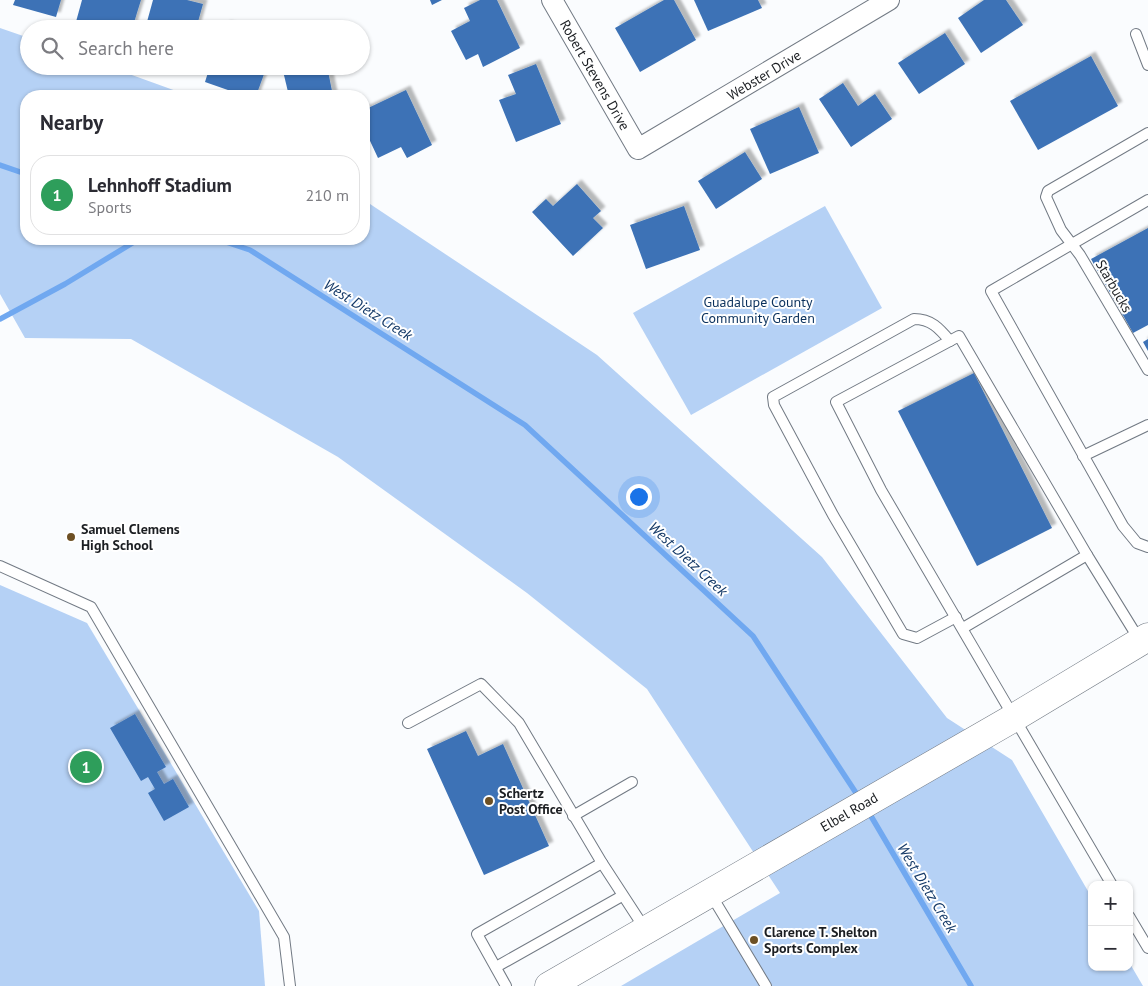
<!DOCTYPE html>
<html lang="en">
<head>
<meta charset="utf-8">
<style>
	:root { --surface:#fff; --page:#f2f2f3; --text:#2b2b33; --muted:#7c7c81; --line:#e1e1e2; --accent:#0b8043 }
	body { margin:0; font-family:"PT Sans",sans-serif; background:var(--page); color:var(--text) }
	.controls { position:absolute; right:15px; bottom:15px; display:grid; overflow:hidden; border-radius:10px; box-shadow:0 1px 4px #0004 }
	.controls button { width:45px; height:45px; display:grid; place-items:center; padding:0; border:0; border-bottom:1px solid var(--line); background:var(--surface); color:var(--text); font:25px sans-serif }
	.you { position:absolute; left:638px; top:496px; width:18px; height:18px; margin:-12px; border:4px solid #fff; border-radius:50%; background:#1a73e8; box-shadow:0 0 0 8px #1a73e833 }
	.badge { display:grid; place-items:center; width:32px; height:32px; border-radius:50%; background:var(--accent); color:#fff; font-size:16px; font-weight:700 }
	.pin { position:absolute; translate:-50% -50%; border:2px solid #fff; box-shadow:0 1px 5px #0006 }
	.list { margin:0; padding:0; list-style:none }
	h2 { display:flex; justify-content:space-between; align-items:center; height:65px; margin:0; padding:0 20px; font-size:21px }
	h2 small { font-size:16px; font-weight:400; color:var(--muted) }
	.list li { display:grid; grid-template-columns:32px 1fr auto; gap:15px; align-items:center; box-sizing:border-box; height:80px; margin:0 10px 10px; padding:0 10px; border:1px solid var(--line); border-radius:20px }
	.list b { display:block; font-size:19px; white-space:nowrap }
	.list p { margin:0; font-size:16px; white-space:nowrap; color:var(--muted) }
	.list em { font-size:16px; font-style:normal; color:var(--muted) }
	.icon { flex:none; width:28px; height:28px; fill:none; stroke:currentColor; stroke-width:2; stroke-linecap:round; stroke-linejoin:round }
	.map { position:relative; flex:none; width:1148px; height:986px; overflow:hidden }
	.search { position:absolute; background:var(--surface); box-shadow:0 1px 4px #0004; left:20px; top:20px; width:350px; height:55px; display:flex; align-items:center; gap:12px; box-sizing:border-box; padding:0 18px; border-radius:28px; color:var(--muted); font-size:19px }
	.panel { position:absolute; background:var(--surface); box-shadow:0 1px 4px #0004; left:20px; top:90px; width:350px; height:155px; border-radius:20px }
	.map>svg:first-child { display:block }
</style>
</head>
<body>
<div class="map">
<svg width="1148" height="986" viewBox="0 0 1148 986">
	<defs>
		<filter id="shadow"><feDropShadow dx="4.5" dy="-4.5" stdDeviation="1" flood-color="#0004"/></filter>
	</defs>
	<rect width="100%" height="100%" fill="#fafcfe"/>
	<g fill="#b5d1f5">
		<path d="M0,28L29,38V66H107L190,96H26V239H364V200L597,355L822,557L947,718L1012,760L1092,898V967H1129V962L1143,986H621L780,893L647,689L527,593L338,457L131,339L25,338L0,294Z"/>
		<path d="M825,206L882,308L691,415L633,313Z"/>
		<path d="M0,585L87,623L259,911L265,986H0Z"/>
	</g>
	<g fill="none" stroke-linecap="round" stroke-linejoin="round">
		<g stroke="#70a8f0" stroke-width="5.5">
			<path d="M0,165L26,174"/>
			<path d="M217,239L250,250L525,425L753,636L860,799"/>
			<path d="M0,319L65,284L139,239"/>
			<path d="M868,811L971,986"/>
		</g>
	</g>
	<g fill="#3c72b6" filter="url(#shadow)">
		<path d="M15,0H61L56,17L13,5Z"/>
		<path d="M82,0H141L132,29H74Z"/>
		<path d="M153,0H187L203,4L196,29H145Z"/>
		<path d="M430,0H442L432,5Z"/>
		<path d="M480,0H497L520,48L483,67L478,54L466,60L451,31L470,21L464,8Z"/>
		<path d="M664,0H674L696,40L640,72L615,28Z"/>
		<path d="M694,0H758L762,8L708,31Z"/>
		<path d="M984,0H1006L1023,25L981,53L958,18Z"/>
		<path d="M226,25L236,28V29H224Z"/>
		<path d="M945,33L965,64L919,94L898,63Z"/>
		<path d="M1091,56L1118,106L1038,150L1010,101Z"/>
		<path d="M536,64L561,124L516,142L499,100L516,94L508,75Z"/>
		<path d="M210,66H267L256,96H245L205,82Z"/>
		<path d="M305,66H327L333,96H289L283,71Z"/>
		<path d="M843,83L858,106L875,94L892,119L851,147L819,99Z"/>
		<path d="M406,90L432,145L407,158L401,147L378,158L364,128V110Z"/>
		<path d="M799,107L819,153L770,174L750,129Z"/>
		<path d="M745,152L762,179L716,209L698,181Z"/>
		<path d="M577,184L601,211L593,218L603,228L573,256L532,212L546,199L553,206Z"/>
		<path d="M684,206L700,250L646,269L630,225Z"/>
		<path d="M1148,228V325L1133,333L1091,259Z"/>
		<path d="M1148,339V351L1143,342Z"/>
		<path d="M974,373L1052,528L977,566L898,411Z"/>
		<path d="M135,714L166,767L157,772L164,784L173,779L189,807L164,821L148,793L155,789L148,777L141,781L110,728Z"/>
		<path d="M466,731L478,756L503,744L549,846L484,875L427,749Z"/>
	</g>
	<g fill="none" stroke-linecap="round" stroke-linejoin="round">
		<defs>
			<g id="lane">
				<path d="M1136,34L1148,65"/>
				<path d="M1148,133L1048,191L1046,197L1061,230L1080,255L1148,370"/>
				<path d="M1148,200L991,291L1123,526L1137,543L1148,547"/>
				<path d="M950,341C939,328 931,319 914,319L773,397L774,405L833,515L903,634L917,638L956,617"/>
				<path d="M1083,456L1148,425"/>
				<path d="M0,566L91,607L284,937L290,986"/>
				<path d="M963,628L1087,555"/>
				<path d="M408,723L481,684L519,723L602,863L477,934L506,986"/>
				<path d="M573,816L632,782"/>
				<path d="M602,863L645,929"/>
				<path d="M1112,885L881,490L836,402L959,336L1087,555L1140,641"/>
				<path d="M710,893L766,986"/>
				<path d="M1129,916L1148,948"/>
				<path d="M496,967L622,896"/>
			</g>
			<path id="street" d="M552,0L638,149L889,0"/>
			<path id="secondary" d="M549,986L1015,717L1148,637"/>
		</defs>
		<use href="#lane" stroke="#727a84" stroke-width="12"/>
		<use href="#street" stroke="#727a84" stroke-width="22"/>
		<use href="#secondary" stroke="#727a84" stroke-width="29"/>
		<use href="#lane" stroke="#fff" stroke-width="10"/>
		<use href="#street" stroke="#fff" stroke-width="20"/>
		<use href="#secondary" stroke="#fff" stroke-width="28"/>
	</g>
	<g fill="#6d5024" stroke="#fff" stroke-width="2">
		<circle cx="71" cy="537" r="5"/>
		<circle cx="489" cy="801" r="5"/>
		<circle cx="754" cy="940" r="5"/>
	</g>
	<g text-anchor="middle" stroke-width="4" stroke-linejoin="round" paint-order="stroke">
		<g font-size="14" fill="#1b1e22" stroke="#fff">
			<text transform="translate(595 75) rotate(60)" y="5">Robert Stevens Drive</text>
			<text transform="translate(764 75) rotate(-31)" y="5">Webster Drive</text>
			<text transform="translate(1114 286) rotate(60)" y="5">Starbucks</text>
			<text transform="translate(849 812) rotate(-30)" y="5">Elbel Road</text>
		</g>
		<g font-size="14" fill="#0a315d" stroke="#fff">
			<text x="758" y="307">Guadalupe County<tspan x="758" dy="16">Community Garden</tspan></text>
		</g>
		<g font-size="14" font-weight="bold" fill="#1b1e22" stroke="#fff" text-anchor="start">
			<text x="81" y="534">Samuel Clemens<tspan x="81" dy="16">High School</tspan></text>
			<text x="499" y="798">Schertz<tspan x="499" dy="16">Post Office</tspan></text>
			<text x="764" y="937">Clarence T. Shelton<tspan x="764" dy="16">Sports Complex</tspan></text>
		</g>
		<g font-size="15" font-style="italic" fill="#153a68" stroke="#fff">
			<text transform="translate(368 310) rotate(32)" y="5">West Dietz Creek</text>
			<text transform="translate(688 559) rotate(43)" y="5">West Dietz Creek</text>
			<text transform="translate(927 888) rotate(59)" y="5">West Dietz Creek</text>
		</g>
	</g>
</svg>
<div class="controls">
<button>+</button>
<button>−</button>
</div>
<div class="you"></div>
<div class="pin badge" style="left:86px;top:767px;background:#2e9e5b">1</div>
<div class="search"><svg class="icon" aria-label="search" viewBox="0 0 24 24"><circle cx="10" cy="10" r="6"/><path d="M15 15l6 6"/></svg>Search here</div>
<section class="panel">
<h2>Nearby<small></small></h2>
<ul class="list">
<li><span class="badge" style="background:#2e9e5b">1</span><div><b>Lehnhoff Stadium</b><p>Sports</p></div><em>210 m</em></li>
</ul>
</section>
</div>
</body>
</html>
